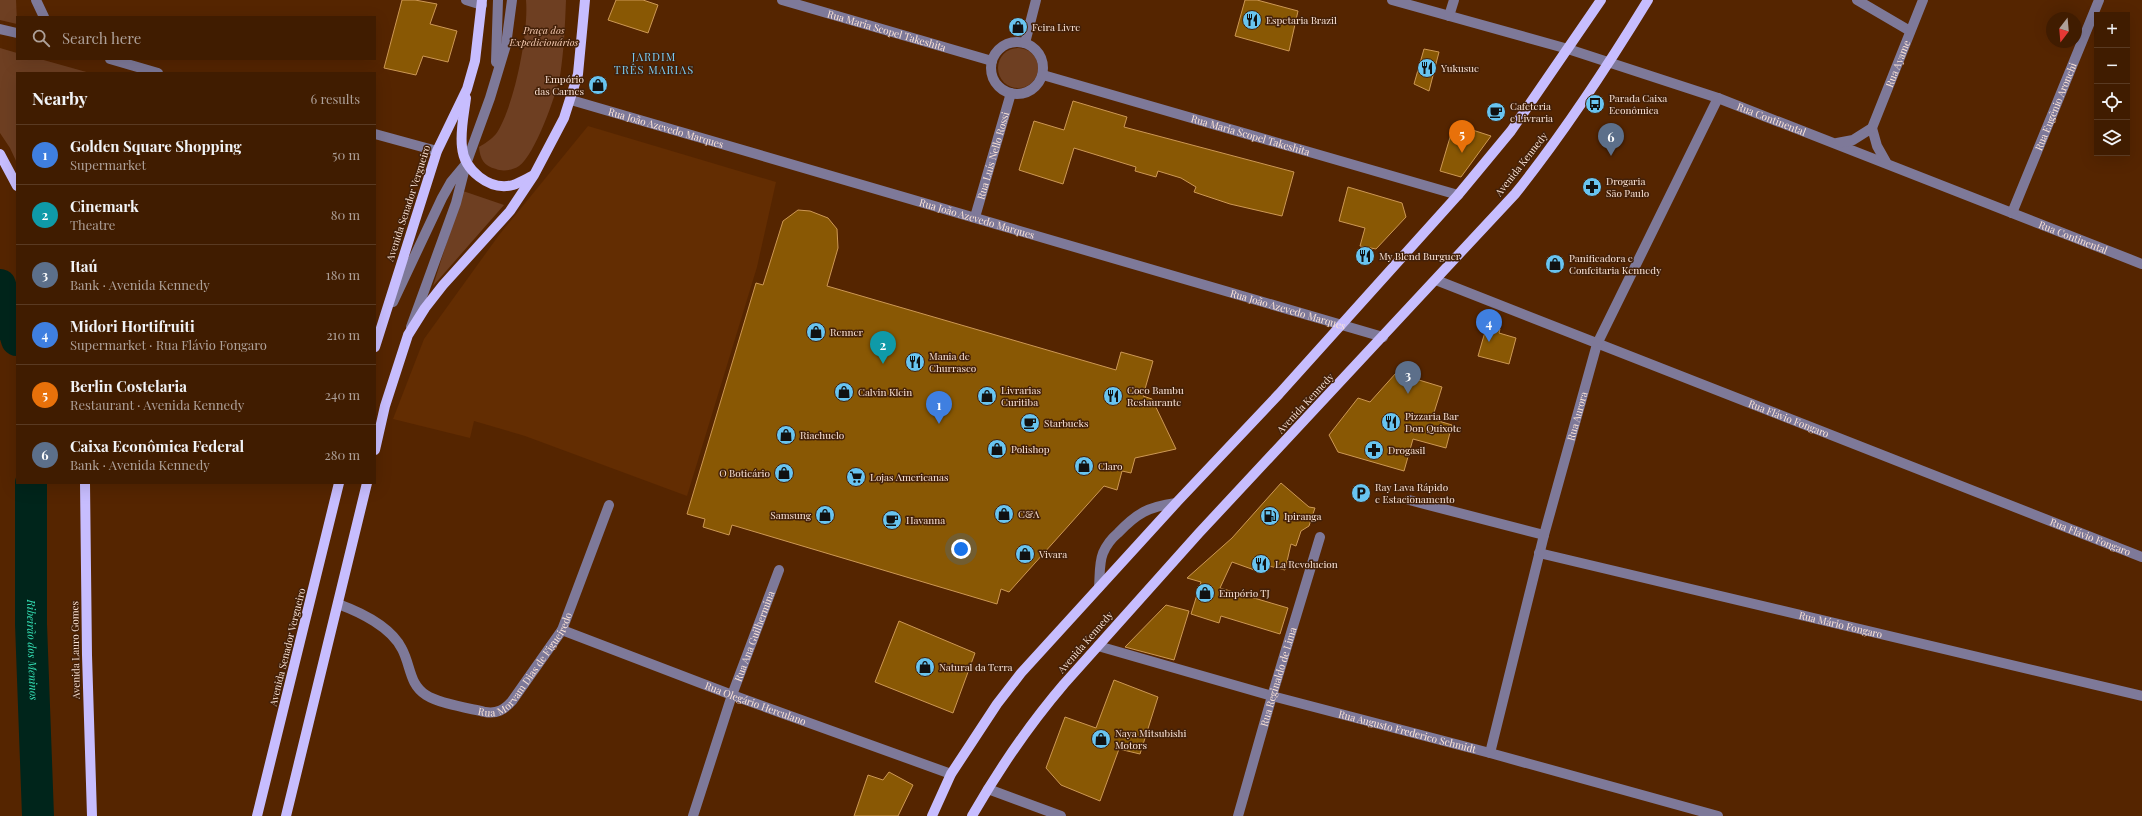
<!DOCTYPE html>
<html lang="en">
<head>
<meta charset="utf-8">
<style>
	:root { --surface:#401c00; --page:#4b290f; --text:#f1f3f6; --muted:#aea199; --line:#593a22; --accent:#68c4f0 }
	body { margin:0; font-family:"Playfair Display",serif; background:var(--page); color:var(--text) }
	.controls { position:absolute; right:12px; top:12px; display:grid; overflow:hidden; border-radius:0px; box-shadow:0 4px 16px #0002 }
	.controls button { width:36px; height:36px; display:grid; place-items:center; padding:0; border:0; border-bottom:1px solid var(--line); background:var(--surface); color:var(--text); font:20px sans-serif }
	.compass { position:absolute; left:2046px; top:12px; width:36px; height:36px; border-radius:50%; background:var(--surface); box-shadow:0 4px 16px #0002; rotate:196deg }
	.you { position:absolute; left:961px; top:549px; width:14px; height:14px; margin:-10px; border:3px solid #fff; border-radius:50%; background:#1a73e8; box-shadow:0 0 0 6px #1a73e833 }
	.badge { display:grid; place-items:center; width:26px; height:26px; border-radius:50%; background:var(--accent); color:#fff; font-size:13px; font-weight:700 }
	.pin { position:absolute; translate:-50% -33px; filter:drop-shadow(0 1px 2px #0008) }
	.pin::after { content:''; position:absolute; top:21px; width:14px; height:12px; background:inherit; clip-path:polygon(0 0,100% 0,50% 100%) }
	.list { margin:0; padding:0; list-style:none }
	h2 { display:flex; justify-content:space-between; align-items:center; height:52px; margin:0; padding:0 16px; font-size:17px }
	h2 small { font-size:13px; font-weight:400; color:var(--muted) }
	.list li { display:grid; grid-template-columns:26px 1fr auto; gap:12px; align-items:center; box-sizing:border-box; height:60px; padding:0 16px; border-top:1px solid var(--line) }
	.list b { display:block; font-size:15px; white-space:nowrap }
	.list p { margin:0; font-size:13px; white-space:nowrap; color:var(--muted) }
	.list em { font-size:13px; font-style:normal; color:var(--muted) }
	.icon { flex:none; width:22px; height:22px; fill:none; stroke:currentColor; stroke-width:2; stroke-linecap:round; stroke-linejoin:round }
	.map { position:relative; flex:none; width:2142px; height:816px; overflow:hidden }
	.search { position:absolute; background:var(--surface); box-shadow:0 4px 16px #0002; left:16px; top:16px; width:360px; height:44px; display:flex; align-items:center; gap:10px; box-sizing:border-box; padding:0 14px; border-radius:0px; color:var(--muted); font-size:15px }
	.panel { position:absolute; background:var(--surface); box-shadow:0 4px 16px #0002; left:16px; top:72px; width:360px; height:412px; border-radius:0px }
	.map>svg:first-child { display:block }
</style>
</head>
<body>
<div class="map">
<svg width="2142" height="816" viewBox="0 0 2142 816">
	<rect width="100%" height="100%" fill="#552500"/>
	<path fill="#632d02" d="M588,126L776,182L757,267L687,496L525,436L474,421L470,438L393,419L424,339L499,235Z"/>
	<g fill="#6e3f22">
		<path d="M0,0H16L17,24L0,20Z"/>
		<path d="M526,0H566C565,25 564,51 560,76C556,95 535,155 519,166C513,170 503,172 496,169C484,166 480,159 479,147C484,144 492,139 496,134C514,108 529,32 526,0Z"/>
		<path d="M0,48L17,53V59H40L90,73H17V163L10,148L0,133Z"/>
		<circle cx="1018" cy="68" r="20"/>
		<path d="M463,191L504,205L433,286Z"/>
	</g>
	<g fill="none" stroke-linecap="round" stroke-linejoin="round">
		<g stroke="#00251b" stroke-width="32">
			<path d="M0,285L17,340"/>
			<path id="s1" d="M31,483V624L38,816"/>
		</g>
	</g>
	<g fill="#895804" stroke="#cd9854">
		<path d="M402,0H415L437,4L430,24L457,31L448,62L423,56L416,75L384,68Z"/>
		<path d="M616,0H643L658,5L648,33L608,20Z"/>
		<path d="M1245,0H1257L1298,11L1289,51L1235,36Z"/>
		<path d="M1424,49L1439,52L1429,91L1414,84Z"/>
		<path d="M1073,101L1127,117L1124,127L1294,172L1282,216L1230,204L1194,192L1196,187L1181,178L1158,171L1156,177L1135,171L1136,167L1074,148L1063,184L1019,170L1034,121L1064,130Z"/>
		<path d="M1454,124L1491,136L1461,177L1440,171Z"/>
		<path d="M1348,187L1402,203L1406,217L1376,249L1360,246L1365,228L1339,221Z"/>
		<path d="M798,210L810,211L828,218L837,229L838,248L827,286L1116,370L1121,352L1153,361L1143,396L1152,399L1176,449L1135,458L1131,473L1122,471L1117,490L1104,486L1009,592L1001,589L997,604L732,525L729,535L703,527L705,519L687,514L756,283L763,285L783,221Z"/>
		<path d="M1487,325L1500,329L1499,333L1516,338L1509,364L1478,356Z"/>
		<path d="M1396,373L1442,387L1432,419L1452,425L1446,448L1413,439L1404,471L1338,452L1329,435L1358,398L1370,402Z"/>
		<path d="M1281,483L1309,507L1315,508L1309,526L1301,531L1296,546L1291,544L1285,570L1265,565L1260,572L1232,562L1220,588L1288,608L1280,634L1221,616L1219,623L1191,614L1201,582L1187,578L1232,538Z"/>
		<path d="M1166,605L1189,611L1174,660L1125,647Z"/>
		<path d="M899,621L975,653L953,713L875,682Z"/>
		<path d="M1114,680L1158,697L1140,754L1119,749L1100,801L1061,785L1046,768L1065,717L1096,728Z"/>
		<path d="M889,772L913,785L898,816H854L868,775L883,780Z"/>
	</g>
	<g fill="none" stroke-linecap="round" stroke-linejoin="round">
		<g stroke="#7e7999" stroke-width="10">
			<path d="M36,0L44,17"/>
			<path d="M466,0L482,5"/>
			<path id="s2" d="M782,0L992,61"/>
			<path id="s3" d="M1392,0L1568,49L1718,98L2142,264"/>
			<path d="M1857,0L1910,31"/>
			<path d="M1449,16L1454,0"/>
			<path d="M0,29L17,33"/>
			<circle cx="1017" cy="68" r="26"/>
			<path d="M1025,43L1036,0"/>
			<path d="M110,59L158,73"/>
			<path d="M496,62L498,0"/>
			<path id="s4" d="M1043,75L1458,195"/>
			<path id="s5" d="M571,100L1383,337"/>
			<path d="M1872,128L1877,146L1886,162"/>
			<path d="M375,134L437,151"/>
			<path id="s6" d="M1837,143L1853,140L1872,128L1923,0"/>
			<path id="s7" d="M2012,213L2099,0"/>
			<path id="s8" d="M975,217L1011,93"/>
			<path id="s9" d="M1436,280L2142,557"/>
			<path d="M393,302L442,198L451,182L466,164"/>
			<path d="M411,327L456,203L466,164L490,98L506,45L512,0"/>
			<path d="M1409,500L1544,535"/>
			<path id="s10" d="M1539,553L2142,696"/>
			<path d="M1099,587C1100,575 1099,563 1103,553C1106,546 1112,538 1118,533C1137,513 1148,507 1176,503"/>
			<path id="s11" d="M338,604C360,612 391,627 402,649C411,666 409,684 426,695C440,704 468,708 485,712C497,714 504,710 512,701L562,630L609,505"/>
			<path id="s12" d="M562,630L732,695L951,774"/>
			<path id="s13" d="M1098,646L1272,696L1490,753L1718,816"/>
			<path id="s14" d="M1490,753L1544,535L1597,344L1718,98"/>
			<path d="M988,789L1061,816"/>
			<path id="s15" d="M693,816L732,695L779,570"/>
			<path id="s16" d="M1238,816L1272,696L1320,537"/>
		</g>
		<g stroke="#c7bdfe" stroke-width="10">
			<path d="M466,98C464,114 460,131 462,147C464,170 489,191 513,185C519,183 526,179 532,176"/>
			<path d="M0,154L17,186"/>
			<path d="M375,347L437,151L467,89L475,61L482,0"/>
			<path d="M375,450L385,406L408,335L425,308L443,285L510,211L534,175L564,118L578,74L585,0"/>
			<path d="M85,483L87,655L92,816"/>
			<path d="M257,816L339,483"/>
			<path d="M286,816L367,483"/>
			<path d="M932,816L951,774L997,704L1021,673L1176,503L1279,394L1458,195L1511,131L1601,0"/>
			<path d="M972,816C999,769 1029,725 1064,684L1199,533L1515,194C1564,133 1607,67 1648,0"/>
		</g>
	</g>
	<defs>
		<symbol id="restaurant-disc" viewBox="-11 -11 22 22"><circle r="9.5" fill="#68c4f0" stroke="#432008"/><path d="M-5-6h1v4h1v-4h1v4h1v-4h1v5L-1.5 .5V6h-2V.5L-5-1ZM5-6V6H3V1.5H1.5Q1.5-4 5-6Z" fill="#111"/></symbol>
		<symbol id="shop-disc" viewBox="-11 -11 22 22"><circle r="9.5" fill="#68c4f0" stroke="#432008"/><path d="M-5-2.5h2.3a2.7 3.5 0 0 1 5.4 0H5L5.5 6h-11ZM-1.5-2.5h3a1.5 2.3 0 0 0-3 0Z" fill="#111"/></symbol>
		<symbol id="bus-disc" viewBox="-11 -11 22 22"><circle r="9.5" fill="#68c4f0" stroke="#432008"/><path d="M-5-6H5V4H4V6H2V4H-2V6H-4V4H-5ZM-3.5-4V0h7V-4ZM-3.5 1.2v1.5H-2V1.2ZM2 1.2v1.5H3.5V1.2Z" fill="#111"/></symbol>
		<symbol id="cafe-disc" viewBox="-11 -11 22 22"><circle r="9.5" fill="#68c4f0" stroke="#432008"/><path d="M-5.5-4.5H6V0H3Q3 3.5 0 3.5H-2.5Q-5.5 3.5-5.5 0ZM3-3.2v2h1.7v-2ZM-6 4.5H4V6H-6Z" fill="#111"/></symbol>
		<symbol id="pharmacy-disc" viewBox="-11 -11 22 22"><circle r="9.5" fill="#68c4f0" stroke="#432008"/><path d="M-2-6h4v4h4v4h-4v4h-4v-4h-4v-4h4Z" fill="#111"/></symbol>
		<symbol id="supermarket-disc" viewBox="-11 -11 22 22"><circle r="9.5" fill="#68c4f0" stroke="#432008"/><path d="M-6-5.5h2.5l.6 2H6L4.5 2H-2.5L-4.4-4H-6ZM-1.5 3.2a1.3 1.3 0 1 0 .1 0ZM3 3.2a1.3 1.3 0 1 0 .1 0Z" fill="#111"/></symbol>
		<symbol id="parking-disc" viewBox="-11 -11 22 22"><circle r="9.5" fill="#68c4f0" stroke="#432008"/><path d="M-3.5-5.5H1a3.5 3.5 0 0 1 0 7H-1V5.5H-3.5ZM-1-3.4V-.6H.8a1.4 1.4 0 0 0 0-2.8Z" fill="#111"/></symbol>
		<symbol id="fuel-disc" viewBox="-11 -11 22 22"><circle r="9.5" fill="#68c4f0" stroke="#432008"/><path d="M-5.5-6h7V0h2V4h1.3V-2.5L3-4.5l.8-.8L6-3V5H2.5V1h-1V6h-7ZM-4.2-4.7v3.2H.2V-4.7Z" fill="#111"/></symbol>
	</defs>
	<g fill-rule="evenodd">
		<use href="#restaurant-disc" x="1241" y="9" width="22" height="22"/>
		<use href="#shop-disc" x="1007" y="16" width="22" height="22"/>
		<use href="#restaurant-disc" x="1416" y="57" width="22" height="22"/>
		<use href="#shop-disc" x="587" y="74" width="22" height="22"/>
		<use href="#bus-disc" x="1584" y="93" width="22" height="22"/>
		<use href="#cafe-disc" x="1485" y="101" width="22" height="22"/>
		<use href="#pharmacy-disc" x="1581" y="176" width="22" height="22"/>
		<use href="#restaurant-disc" x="1354" y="245" width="22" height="22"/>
		<use href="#shop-disc" x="1544" y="253" width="22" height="22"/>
		<use href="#shop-disc" x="805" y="321" width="22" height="22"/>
		<use href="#restaurant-disc" x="904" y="351" width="22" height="22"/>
		<use href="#shop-disc" x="833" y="381" width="22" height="22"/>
		<use href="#shop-disc" x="976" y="385" width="22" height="22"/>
		<use href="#restaurant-disc" x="1102" y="385" width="22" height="22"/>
		<use href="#restaurant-disc" x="1380" y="411" width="22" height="22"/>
		<use href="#cafe-disc" x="1019" y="412" width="22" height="22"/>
		<use href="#shop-disc" x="775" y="424" width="22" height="22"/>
		<use href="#shop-disc" x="986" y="438" width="22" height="22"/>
		<use href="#pharmacy-disc" x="1363" y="439" width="22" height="22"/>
		<use href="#shop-disc" x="1073" y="455" width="22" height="22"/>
		<use href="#shop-disc" x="773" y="462" width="22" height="22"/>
		<use href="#supermarket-disc" x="845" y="466" width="22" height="22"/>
		<use href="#parking-disc" x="1350" y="482" width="22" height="22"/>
		<use href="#shop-disc" x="993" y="503" width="22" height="22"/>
		<use href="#shop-disc" x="814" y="504" width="22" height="22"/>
		<use href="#fuel-disc" x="1259" y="505" width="22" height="22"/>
		<use href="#cafe-disc" x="881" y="509" width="22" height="22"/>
		<use href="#shop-disc" x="1014" y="543" width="22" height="22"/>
		<use href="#restaurant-disc" x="1250" y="553" width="22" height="22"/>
		<use href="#shop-disc" x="1194" y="582" width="22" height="22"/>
		<use href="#shop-disc" x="914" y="656" width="22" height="22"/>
		<use href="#shop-disc" x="1090" y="728" width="22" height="22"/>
	</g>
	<g text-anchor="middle" stroke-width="3" stroke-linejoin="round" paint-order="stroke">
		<g font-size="10" fill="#fce4d7" stroke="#432008" text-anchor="start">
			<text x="1266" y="24">Espetaria Brazil</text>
			<text x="1032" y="31">Feira Livre</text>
			<text x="1441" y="72">Yukusue</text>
			<text x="584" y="83" text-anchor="end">Empório<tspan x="584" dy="12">das Carnes</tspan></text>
			<text x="1609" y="102">Parada Caixa<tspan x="1609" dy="12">Econômica</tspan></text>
			<text x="1510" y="110">Cafeteria<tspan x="1510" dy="12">e Livraria</tspan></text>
			<text x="1606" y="185">Drogaria<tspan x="1606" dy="12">São Paulo</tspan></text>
			<text x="1379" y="260">My Blend Burguer</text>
			<text x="1569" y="262">Panificadora e<tspan x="1569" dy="12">Confeitaria Kennedy</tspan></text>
			<text x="830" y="336">Renner</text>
			<text x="929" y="360">Mania de<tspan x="929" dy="12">Churrasco</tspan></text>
			<text x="1001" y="394">Livrarias<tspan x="1001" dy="12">Curitiba</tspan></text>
			<text x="1127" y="394">Coco Bambu<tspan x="1127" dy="12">Restaurante</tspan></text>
			<text x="858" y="396">Calvin Klein</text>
			<text x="1405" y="420">Pizzaria Bar<tspan x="1405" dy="12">Don Quixote</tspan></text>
			<text x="1044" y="427">Starbucks</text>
			<text x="800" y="439">Riachuelo</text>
			<text x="1011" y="453">Polishop</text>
			<text x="1388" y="454">Drogasil</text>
			<text x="1098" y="470">Claro</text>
			<text x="770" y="477" text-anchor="end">O Boticário</text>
			<text x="870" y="481">Lojas Americanas</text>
			<text x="1375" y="491">Ray Lava Rápido<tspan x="1375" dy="12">e Estacionamento</tspan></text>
			<text x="1018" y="518">C&amp;A</text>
			<text x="811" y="519" text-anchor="end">Samsung</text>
			<text x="1284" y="520">Ipiranga</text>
			<text x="906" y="524">Havanna</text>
			<text x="1039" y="558">Vivara</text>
			<text x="1275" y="568">La Revolucion</text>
			<text x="1219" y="597">Empório TJ</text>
			<text x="939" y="671">Natural da Terra</text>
			<text x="1115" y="737">Naya Mitsubishi<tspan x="1115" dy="12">Motors</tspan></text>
		</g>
		<g font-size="10" font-style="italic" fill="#f7ccb3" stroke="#432008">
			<text x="544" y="34">Praça dos<tspan x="544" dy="12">Expedicionários</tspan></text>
		</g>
		<g font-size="10" fill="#fce4d7" stroke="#432008">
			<text dy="4" stroke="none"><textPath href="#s2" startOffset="109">Rua Maria Scopel Takeshita</textPath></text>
			<text dy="4" stroke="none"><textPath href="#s6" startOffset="108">Rua Ayame</textPath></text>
			<text dy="4" stroke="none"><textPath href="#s7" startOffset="115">Rua Eugênio Aronchi</textPath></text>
			<text dy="4" stroke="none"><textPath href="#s3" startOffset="398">Rua Continental</textPath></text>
			<text dy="4" stroke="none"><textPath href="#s5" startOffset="99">Rua João Azevedo Marques</textPath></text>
			<text dy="4" stroke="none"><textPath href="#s4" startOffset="216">Rua Maria Scopel Takeshita</textPath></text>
			<text dy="4" stroke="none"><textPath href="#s8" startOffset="64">Rua Luís Nello Rossi</textPath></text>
			<text transform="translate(1521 164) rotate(-52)" y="4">Avenida Kennedy</text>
			<text transform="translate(408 203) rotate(-72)" y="4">Avenida Senador Vergueiro</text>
			<text dy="4" stroke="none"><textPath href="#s5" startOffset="423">Rua João Azevedo Marques</textPath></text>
			<text dy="4" stroke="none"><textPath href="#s3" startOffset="722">Rua Continental</textPath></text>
			<text dy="4" stroke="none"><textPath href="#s5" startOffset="747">Rua João Azevedo Marques</textPath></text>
			<text transform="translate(1305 403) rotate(-47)" y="4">Avenida Kennedy</text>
			<text dy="4" stroke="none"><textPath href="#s14" startOffset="348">Rua Aurora</textPath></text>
			<text dy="4" stroke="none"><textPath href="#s9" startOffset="379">Rua Flávio Fongaro</textPath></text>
			<text dy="4" stroke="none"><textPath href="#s9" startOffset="703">Rua Flávio Fongaro</textPath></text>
			<text dy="4" stroke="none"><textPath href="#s10" startOffset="310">Rua Mário Fongaro</textPath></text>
			<text dy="4" stroke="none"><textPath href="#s15" startOffset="190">Rua Ana Guilhermina</textPath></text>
			<text transform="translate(1085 642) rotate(-49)" y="4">Avenida Kennedy</text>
			<text transform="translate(287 647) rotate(-76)" y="4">Avenida Senador Vergueiro</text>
			<text transform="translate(75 650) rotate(-91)" y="4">Avenida Lauro Gomes</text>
			<text dy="4" stroke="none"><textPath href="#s11" startOffset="259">Rua Morvam Dias de Figueiredo</textPath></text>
			<text dy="4" stroke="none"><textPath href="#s16" startOffset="145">Rua Reginaldo de Lima</textPath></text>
			<text dy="4" stroke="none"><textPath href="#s12" startOffset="207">Rua Olegário Herculano</textPath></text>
			<text dy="4" stroke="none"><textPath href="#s13" startOffset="321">Rua Augusto Frederico Schmidt</textPath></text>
		</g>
		<g font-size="11" letter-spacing="1" fill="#79ccf5" stroke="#432008">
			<text x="654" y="61">JARDIM<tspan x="654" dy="13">TRÊS MARIAS</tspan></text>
		</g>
		<g font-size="11" font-style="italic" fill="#34e0b5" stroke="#432008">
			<text dy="4" stroke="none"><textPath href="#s1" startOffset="167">Ribeirão dos Meninos</textPath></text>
		</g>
	</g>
</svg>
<div class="controls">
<button>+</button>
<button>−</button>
<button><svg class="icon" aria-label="locate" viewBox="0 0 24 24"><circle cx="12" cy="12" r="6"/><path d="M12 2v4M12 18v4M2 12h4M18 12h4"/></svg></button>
<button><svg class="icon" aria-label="layers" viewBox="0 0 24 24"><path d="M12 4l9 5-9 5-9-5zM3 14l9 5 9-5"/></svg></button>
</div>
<svg class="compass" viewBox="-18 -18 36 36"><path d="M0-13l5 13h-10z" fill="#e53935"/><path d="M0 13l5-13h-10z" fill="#aea199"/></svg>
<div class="you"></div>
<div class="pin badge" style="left:939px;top:424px;background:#3f7fe0">1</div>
<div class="pin badge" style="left:883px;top:364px;background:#0f9aa8">2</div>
<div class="pin badge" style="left:1408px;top:394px;background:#5c6f8a">3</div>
<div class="pin badge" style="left:1489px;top:342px;background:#3f7fe0">4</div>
<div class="pin badge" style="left:1462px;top:153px;background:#e8710a">5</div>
<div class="pin badge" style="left:1611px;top:156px;background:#5c6f8a">6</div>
<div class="search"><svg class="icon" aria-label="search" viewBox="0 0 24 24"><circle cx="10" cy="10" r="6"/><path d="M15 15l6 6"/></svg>Search here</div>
<section class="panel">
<h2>Nearby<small>6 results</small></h2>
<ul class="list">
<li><span class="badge" style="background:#3f7fe0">1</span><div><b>Golden Square Shopping</b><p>Supermarket</p></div><em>50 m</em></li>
<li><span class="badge" style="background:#0f9aa8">2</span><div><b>Cinemark</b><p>Theatre</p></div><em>80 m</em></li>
<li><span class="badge" style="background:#5c6f8a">3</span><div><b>Itaú</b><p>Bank · Avenida Kennedy</p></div><em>180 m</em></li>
<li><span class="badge" style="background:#3f7fe0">4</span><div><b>Midori Hortifruiti</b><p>Supermarket · Rua Flávio Fongaro</p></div><em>210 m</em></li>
<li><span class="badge" style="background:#e8710a">5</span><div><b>Berlin Costelaria</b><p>Restaurant · Avenida Kennedy</p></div><em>240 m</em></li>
<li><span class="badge" style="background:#5c6f8a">6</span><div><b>Caixa Econômica Federal</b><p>Bank · Avenida Kennedy</p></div><em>280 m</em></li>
</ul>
</section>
</div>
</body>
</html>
